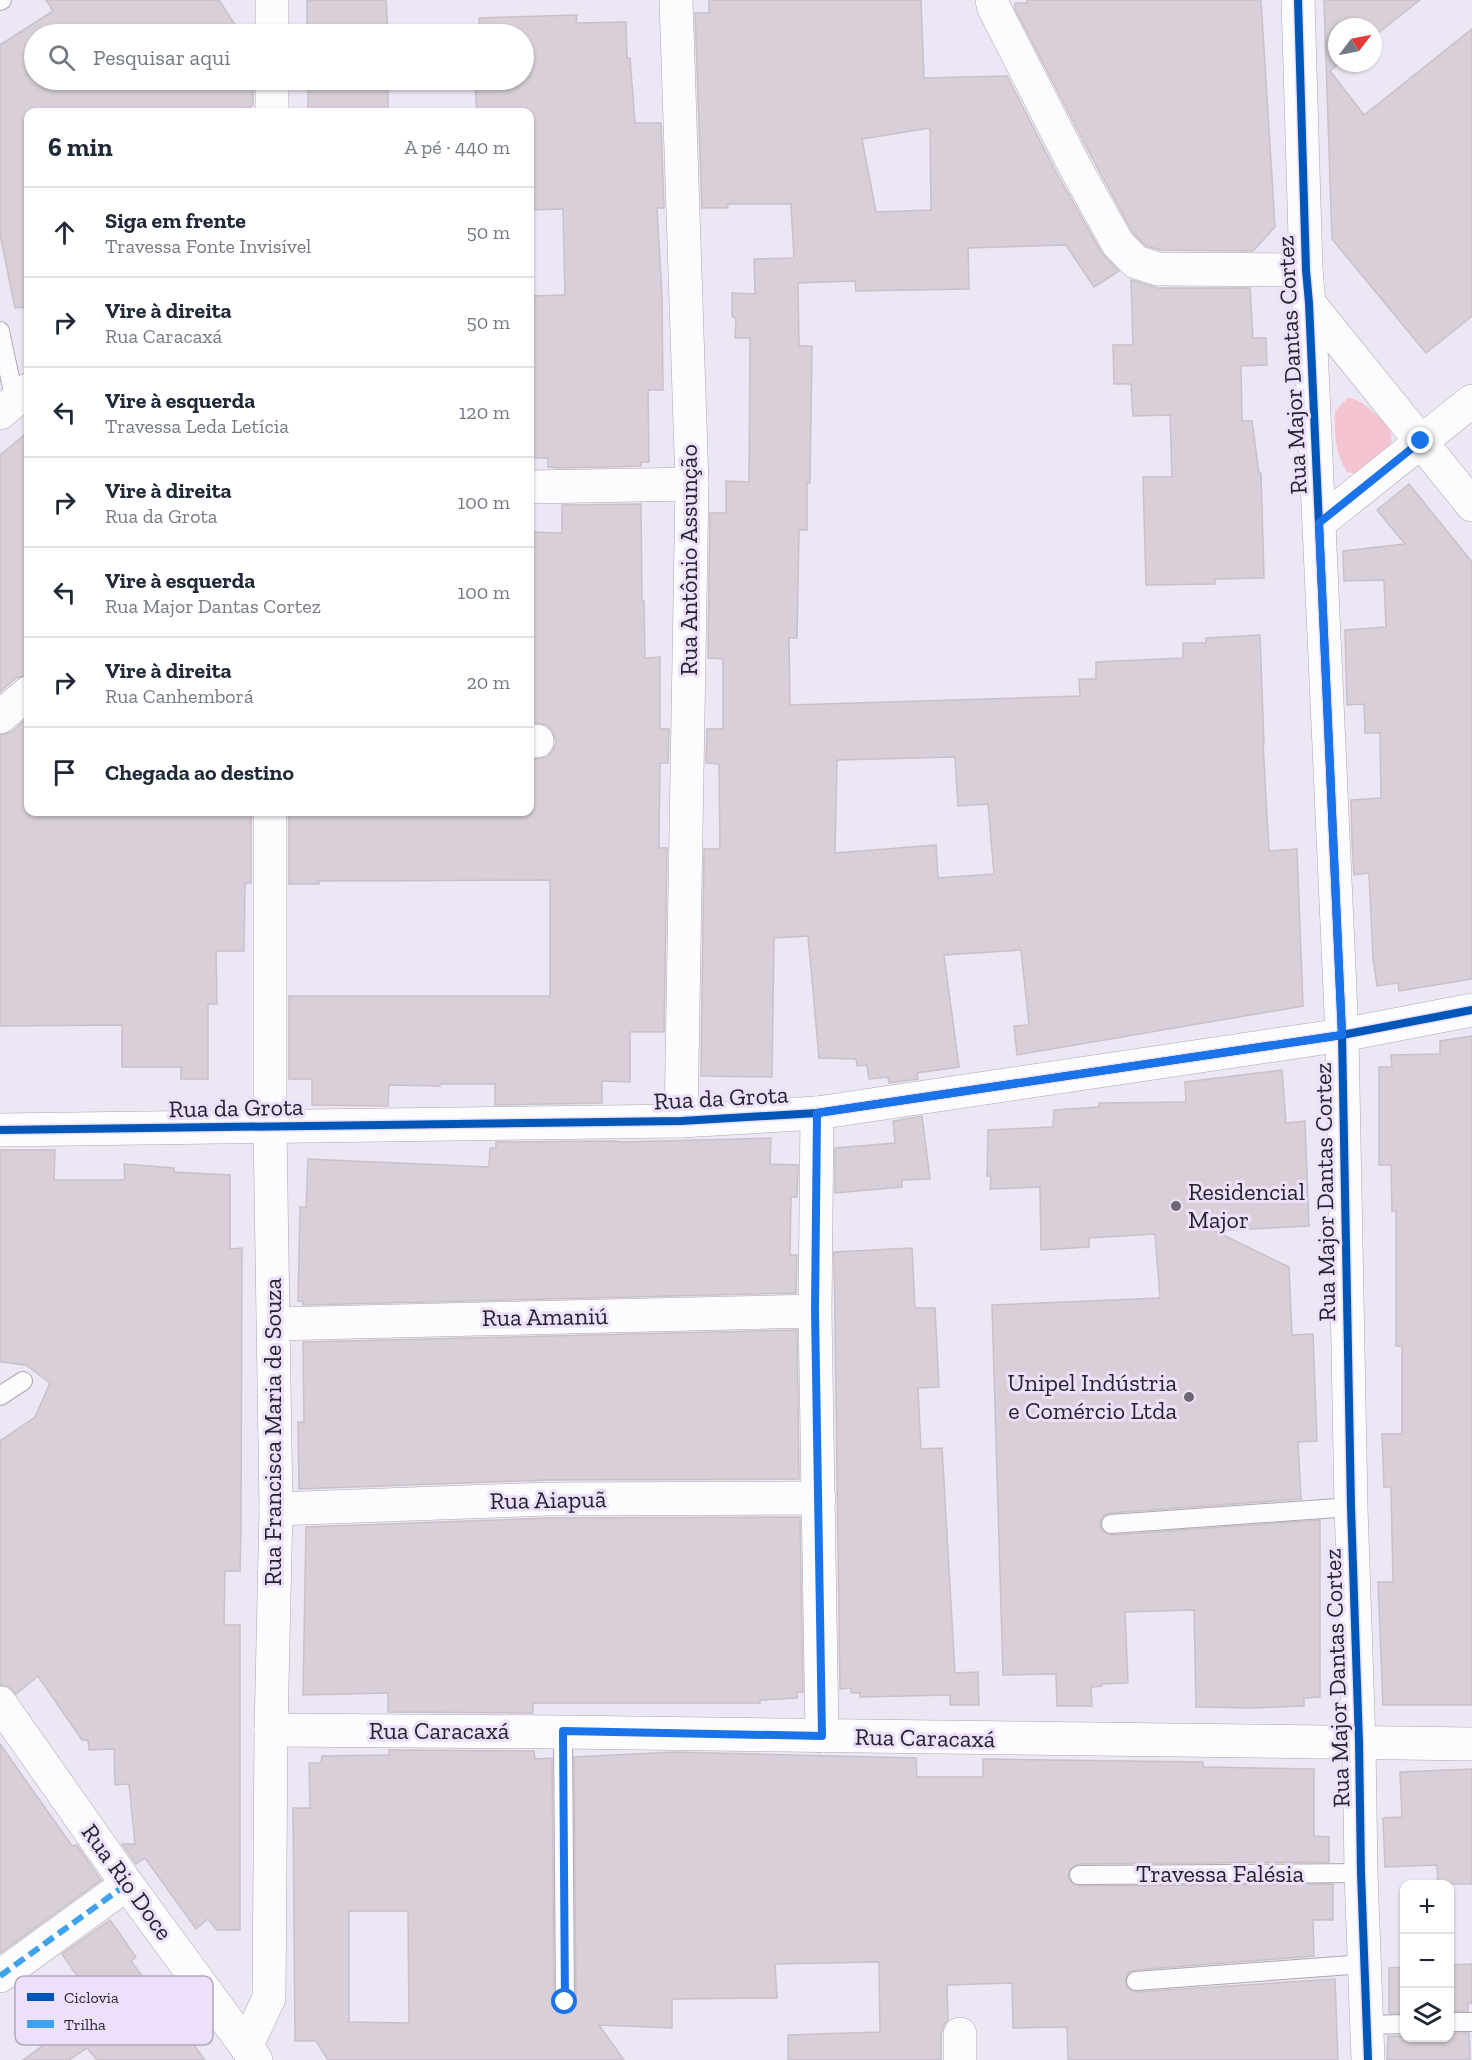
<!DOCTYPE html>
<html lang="pt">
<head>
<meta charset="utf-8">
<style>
	:root { --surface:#fff; --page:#f6f6f7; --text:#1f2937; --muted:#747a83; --line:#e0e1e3 }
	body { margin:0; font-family:"Zilla Slab",serif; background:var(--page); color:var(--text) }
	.controls { position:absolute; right:18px; bottom:18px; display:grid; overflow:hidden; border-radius:12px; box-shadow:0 2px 4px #0004 }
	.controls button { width:54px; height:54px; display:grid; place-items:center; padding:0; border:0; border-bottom:2px solid var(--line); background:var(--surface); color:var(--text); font:30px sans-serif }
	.compass { position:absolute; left:1328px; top:18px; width:54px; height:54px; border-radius:50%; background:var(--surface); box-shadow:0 2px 4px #0004; rotate:58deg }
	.stop { position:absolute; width:18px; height:18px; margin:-14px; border:4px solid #1a73e8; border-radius:50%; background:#fff }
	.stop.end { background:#1a73e8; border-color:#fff; box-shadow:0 2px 6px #0008 }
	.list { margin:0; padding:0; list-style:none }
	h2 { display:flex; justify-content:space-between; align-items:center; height:78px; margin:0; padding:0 24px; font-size:26px }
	h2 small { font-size:20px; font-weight:400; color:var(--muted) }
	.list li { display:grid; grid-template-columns:39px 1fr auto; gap:18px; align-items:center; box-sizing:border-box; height:90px; padding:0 24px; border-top:2px solid var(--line) }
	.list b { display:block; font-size:22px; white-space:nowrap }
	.list p { margin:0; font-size:20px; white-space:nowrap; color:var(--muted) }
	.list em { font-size:20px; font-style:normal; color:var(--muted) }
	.icon { flex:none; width:33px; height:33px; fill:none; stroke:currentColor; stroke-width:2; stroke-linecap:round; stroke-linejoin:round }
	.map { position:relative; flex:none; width:1472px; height:2060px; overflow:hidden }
	.search { position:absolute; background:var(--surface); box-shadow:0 2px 4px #0004; left:24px; top:24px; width:510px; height:66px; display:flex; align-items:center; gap:15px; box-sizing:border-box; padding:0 21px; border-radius:33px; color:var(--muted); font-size:22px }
	.panel { position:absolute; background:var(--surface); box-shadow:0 2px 4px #0004; left:24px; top:108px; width:510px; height:708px; border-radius:12px }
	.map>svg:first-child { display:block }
</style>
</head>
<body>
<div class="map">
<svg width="1472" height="2060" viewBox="0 0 1472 2060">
	<rect width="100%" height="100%" fill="#ede6f4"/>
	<path fill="#f4c4d1" d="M1348,398C1360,397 1384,420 1390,431C1391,434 1391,438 1392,441L1384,456L1358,474L1347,472C1335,454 1334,432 1335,411Z"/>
	<g fill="#d8cfd9" stroke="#c9c0ca" stroke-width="1.5" fill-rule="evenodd">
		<path d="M46,0H219L241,34H34V80H253V105L241,112H28V307L15,308L0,234V45L53,11Z"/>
		<path d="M307,0H386L388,34H307Z"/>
		<path d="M709,0H921L924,78L1007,76L1057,174L1102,253L1119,271L1094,287L1066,245L968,248L969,289L856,291L855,281L798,283L799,346H812L810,483H807V530H799L797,638H789L790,705L1080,696L1079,679H1096V662L1183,658V643H1206V638L1260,635L1264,744H1263L1269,851L1297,849L1303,1006L1017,1055L1014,1026L1029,1025L1021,950L944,955L959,1067L917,1073L918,1079L889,1083L888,1077L869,1079L867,1065L857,1066L856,1059L819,1058L808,936L774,938L772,1077L701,1076L704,849H720L719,764L706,763L707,729H723V659L708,658L710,513H726V481L749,482L750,338H735L736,319L732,316V293L755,294L754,259L794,258L791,204H727L728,208H702L695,13H709ZM930,128L931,210L876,212L862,139ZM955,757L958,806L988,804L994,874L938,878L936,845L835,853L837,760Z"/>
		<path d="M1027,0H1261L1275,227L1253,251L1161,250L1146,246L1133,233L1091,156L1015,9V3H1027Z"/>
		<path d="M1324,0H1420L1373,37V27H1337V63H1340L1330,71L1364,115L1472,29V316L1426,353L1332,239Z"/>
		<path d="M577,15L576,23L626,22L627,58H630L635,123H661L664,208H657L662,295L663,390H648L649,462H641V466L562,468L548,467V458H533L531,296L565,295L563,209L530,210V112H477L475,86H478V80H524V34H480L479,18Z"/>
		<rect x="308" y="80" width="80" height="32"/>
		<path d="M1131,280L1158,288H1250L1253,338H1266L1267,365L1241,366L1242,421H1252L1259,473H1261L1264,578L1215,579V584L1146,585L1143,477H1172L1170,415L1133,416L1131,384H1114L1113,345H1133Z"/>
		<path d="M28,432V675L16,678L0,692V455Z"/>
		<path d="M1409,484L1472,562V979L1399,991L1398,983L1377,986L1373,958L1369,873L1354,875L1352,841L1351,800L1381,798L1380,733H1365L1364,704L1347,705L1345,630L1386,627L1384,580L1344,581L1343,551L1405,544L1377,510Z"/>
		<path d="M641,504L642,601H644L645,658L660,657V729H669L668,763H660L659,833V848H667L664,1032H630V1082L602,1081V1103L495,1105V1084H440V1086L389,1085L388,1106L312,1105V1079H289V996H550V880L318,881L319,884H289V812H530V760L547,757L553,750L556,742L553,732L547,725L530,722V532L562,533V505Z"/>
		<path d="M28,717V812H251V883H245L244,951H216L217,1004H208V1079H181V1067H122V1025L0,1026V735L12,732Z"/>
		<path d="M1472,1036V1705H1383L1378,1582H1393L1391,1487H1384L1382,1434H1402V1346H1396V1211H1392L1391,1165H1379V1067H1392L1391,1055L1440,1054V1041Z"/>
		<path d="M1282,1070L1286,1123L1305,1121L1309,1226L1215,1231L1289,1267L1292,1335L1313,1334L1317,1441L1298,1442L1301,1499L1110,1513L1104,1515L1100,1524L1102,1531L1112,1535L1320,1520V1697L1304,1698V1706L1251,1708L1196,1707L1194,1610L1125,1612L1128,1683L1101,1684L1102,1686L1091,1687L1092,1706H1057L1056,1674L1003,1675L992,1305L1160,1298L1155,1234L1089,1238V1247L1041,1250L1040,1187L990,1189L991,1176H987L988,1130L1053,1127L1054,1110L1099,1107V1103L1186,1102L1185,1082Z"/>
		<path d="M922,1116L930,1179L902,1180V1187L835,1193V1148L895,1143L893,1121Z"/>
		<path d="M771,1138L770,1164L798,1165L797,1197H791L790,1255H797L796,1293L303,1305V1301H298L300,1207L306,1208L308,1159L489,1167L490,1148H496V1142L615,1141L623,1142Z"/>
		<path d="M0,1150H55L54,1180H125L124,1164L174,1168V1172L230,1175V1249L242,1248L241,1526L240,1571H225L224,1625H240V1930H217L208,1919L196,1929L145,1858L136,1864L122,1844H135L129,1784L115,1785L114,1749L89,1750L88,1740H82L38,1676L16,1694L8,1686L0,1685V1441L35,1417L50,1383L26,1365L0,1362Z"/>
		<path d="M912,1248L915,1308H935L939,1387L918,1388L921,1449L942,1448L955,1673L978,1672L979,1705H950V1695L860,1697V1693H851V1688L840,1689L834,1252Z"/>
		<path d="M797,1330L799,1479L547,1480L299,1489L298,1422H304L303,1342Z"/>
		<path d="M800,1517L803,1692H797V1698L760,1700V1703H533V1713L388,1712V1693L303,1695L306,1527L547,1518Z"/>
		<path d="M0,1744L72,1846L77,1845L101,1880L0,1953Z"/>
		<path d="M389,1750L534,1751L535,1759L552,1758L554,2003L556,2009L564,2014L571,2012L576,2003L574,1757L674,1752L916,1758L917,1777H983V1759L1203,1762V1767L1314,1769V1836L1329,1837V1862L1079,1864L1070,1869L1068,1876L1073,1884L1079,1886L1333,1884V1920H1313L1314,1956L1135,1970L1129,1972L1125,1981L1127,1988L1137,1992L1335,1979L1338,2060H1068L1067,2027L1013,2028L1012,1983L947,1985L948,2020L944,2025L941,2033V2060H788V2035L880,2032L879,1962L775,1964L777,1998L672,1999V2028L599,2025L624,2060H328L316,2041H295L293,1808H310L309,1763H321L322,1756L389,1755ZM349,1911H408L409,2023L349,2022Z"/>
		<path d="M1472,1769V1884H1438L1437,1865L1385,1867L1383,1818L1402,1817L1400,1772Z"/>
		<path d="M110,1920L136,1957L131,1961L205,2060H97L87,2048L69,2060H23L98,2006L62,1954Z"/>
		<path d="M1472,1964V2003H1468V2011H1449V1965Z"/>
		<path d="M1404,1967V2013H1389V1968Z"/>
		<path d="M1449,2033H1469L1470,2060H1387L1388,2036L1449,2037Z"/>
	</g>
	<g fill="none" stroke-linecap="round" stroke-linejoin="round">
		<defs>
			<g id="service">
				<path d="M0,1L2,0"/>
				<path d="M0,331L15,401"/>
				<path d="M0,1396L23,1381"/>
				<path d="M1111,1524L1351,1507"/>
				<path d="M563,1732L565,2003"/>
				<path d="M1079,1875L1361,1873"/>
				<path d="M1136,1981L1364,1964"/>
				<path d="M1450,2022H1472"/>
				<path d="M1367,2025L1404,2024"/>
			</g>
			<g id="minor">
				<path d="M272,0V34"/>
				<path d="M676,0L692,484L681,1121"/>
				<path d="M992,0L994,8L1074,165L1118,244L1136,262L1158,269L1306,270"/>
				<path d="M272,80V112"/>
				<path d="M1309,303L1472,505"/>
				<path d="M0,413L28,390"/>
				<path d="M530,487L692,484"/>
				<path d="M1319,523L1472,401"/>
				<path d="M0,717L28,693"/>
				<path d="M530,741H537"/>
				<path d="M817,1113L815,1311L822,1736"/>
				<path d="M0,1130L681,1121L817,1113L1342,1035L1472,1010"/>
				<path d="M274,1324L815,1311"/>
				<path d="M276,1509L547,1499L819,1498"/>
				<path d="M0,1703L127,1884L256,2060"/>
				<path d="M271,1730L563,1732L1472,1744"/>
				<path d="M0,1976L127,1884"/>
				<path d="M960,2034V2060"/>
				<path d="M246,2047L269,1998L271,1730L276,1509L270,1128V812"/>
			</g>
			<path id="tertiary" d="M1298,0L1306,270L1309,303L1342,1035L1351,1507L1359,1742L1361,1873L1368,2060"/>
		</defs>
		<use href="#service" stroke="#aca7b1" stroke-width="20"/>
		<use href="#minor" stroke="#aca7b1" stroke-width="34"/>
		<use href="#tertiary" stroke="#aca7b1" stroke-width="34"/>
		<use href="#service" stroke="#fcfbfd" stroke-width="18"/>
		<use href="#minor" stroke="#fcfbfd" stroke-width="33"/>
		<use href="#tertiary" stroke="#fcfbfd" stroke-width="33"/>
		<path stroke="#3ea2eb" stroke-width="6" stroke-dasharray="12 6" stroke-linecap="butt" d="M0,1976L127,1884"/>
		<defs>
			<g id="cycleway">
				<path d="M1298,0L1306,270L1309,303L1342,1035L1351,1507L1359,1742L1361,1873L1368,2060"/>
				<path d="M0,1130L681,1121L817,1113L1342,1035L1472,1010"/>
			</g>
		</defs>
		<use href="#cycleway" stroke="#ede0fa" stroke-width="11"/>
		<use href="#cycleway" stroke="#0057b8" stroke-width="8"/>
	</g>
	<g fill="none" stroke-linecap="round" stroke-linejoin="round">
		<path stroke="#1a73e8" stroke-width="8" d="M565,2002L563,1731L822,1736L815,1311L817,1113L1342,1035L1319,523L1421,441"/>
	</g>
	<g fill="#6c6772" stroke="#ede0fa" stroke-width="2">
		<circle cx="1176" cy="1206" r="6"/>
		<circle cx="1189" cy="1397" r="6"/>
	</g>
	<g text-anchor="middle" stroke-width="6" stroke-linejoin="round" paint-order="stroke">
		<g font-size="24" fill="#27222c" stroke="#ede0fa">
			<text transform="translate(1292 365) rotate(-93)" y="8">Rua Major Dantas Cortez</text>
			<text transform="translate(689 560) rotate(-90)" y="8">Rua Antônio Assunção</text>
			<text transform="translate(721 1098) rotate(-3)" y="8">Rua da Grota</text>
			<text transform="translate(236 1108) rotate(-1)" y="8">Rua da Grota</text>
			<text transform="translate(1325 1192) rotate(-91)" y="8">Rua Major Dantas Cortez</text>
			<text transform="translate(545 1317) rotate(-1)" y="8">Rua Amaniú</text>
			<text transform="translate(273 1432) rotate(-90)" y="8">Rua Francisca Maria de Souza</text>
			<text transform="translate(548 1500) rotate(-1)" y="8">Rua Aiapuã</text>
			<text transform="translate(1337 1678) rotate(-92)" y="8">Rua Major Dantas Cortez</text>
			<text x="439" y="1739">Rua Caracaxá</text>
			<text transform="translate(925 1738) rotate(1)" y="8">Rua Caracaxá</text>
			<text x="1220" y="1882">Travessa Falésia</text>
			<text transform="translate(127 1882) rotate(54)" y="8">Rua Rio Doce</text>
		</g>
		<g font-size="24" fill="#27222c" stroke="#ede0fa" text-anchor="start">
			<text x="1188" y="1200">Residencial<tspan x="1188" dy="28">Major</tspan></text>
			<text x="1177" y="1391" text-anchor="end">Unipel Indústria<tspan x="1177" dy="28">e Comércio Ltda</tspan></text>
		</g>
	</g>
	<rect x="15" y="1976" width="198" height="69" rx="9" fill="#ede0fa" stroke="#b2a7bc" stroke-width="1.5"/>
	<rect x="27" y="1993" width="27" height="8" fill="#0057b8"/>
	<rect x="27" y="2020" width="27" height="8" fill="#3ea2eb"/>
	<g font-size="16" fill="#27222c">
		<text x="64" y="2003">Ciclovia</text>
		<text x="64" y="2030">Trilha</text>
	</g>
</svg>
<div class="controls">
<button>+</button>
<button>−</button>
<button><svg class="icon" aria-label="layers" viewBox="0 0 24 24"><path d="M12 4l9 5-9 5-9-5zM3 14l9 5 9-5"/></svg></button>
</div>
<svg class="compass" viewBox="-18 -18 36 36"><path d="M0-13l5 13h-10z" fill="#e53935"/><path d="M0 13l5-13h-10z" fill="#747a83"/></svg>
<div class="stop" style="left:565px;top:2002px"></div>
<div class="stop end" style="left:1421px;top:441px"></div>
<div class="search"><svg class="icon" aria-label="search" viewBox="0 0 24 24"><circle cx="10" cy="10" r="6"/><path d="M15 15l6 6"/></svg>Pesquisar aqui</div>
<section class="panel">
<h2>6 min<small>A pé · 440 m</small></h2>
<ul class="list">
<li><svg class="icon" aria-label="ahead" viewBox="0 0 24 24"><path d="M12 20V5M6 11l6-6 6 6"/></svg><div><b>Siga em frente</b><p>Travessa Fonte Invisível</p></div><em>50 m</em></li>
<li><svg class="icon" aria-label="right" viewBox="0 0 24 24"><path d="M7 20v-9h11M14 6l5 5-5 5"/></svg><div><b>Vire à direita</b><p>Rua Caracaxá</p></div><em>50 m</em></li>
<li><svg class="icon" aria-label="left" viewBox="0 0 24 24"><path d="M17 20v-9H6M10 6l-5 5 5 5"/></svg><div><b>Vire à esquerda</b><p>Travessa Leda Letícia</p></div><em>120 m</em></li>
<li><svg class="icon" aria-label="right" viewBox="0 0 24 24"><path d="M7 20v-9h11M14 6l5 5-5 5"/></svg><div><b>Vire à direita</b><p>Rua da Grota</p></div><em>100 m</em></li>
<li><svg class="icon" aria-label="left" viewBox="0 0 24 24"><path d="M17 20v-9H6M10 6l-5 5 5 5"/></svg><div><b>Vire à esquerda</b><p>Rua Major Dantas Cortez</p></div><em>100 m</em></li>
<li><svg class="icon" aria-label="right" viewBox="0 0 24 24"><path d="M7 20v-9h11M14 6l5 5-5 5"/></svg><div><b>Vire à direita</b><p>Rua Canhemborá</p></div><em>20 m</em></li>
<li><svg class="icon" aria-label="arrive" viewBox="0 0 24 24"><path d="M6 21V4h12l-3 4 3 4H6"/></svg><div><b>Chegada ao destino</b></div></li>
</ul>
</section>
</div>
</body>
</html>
